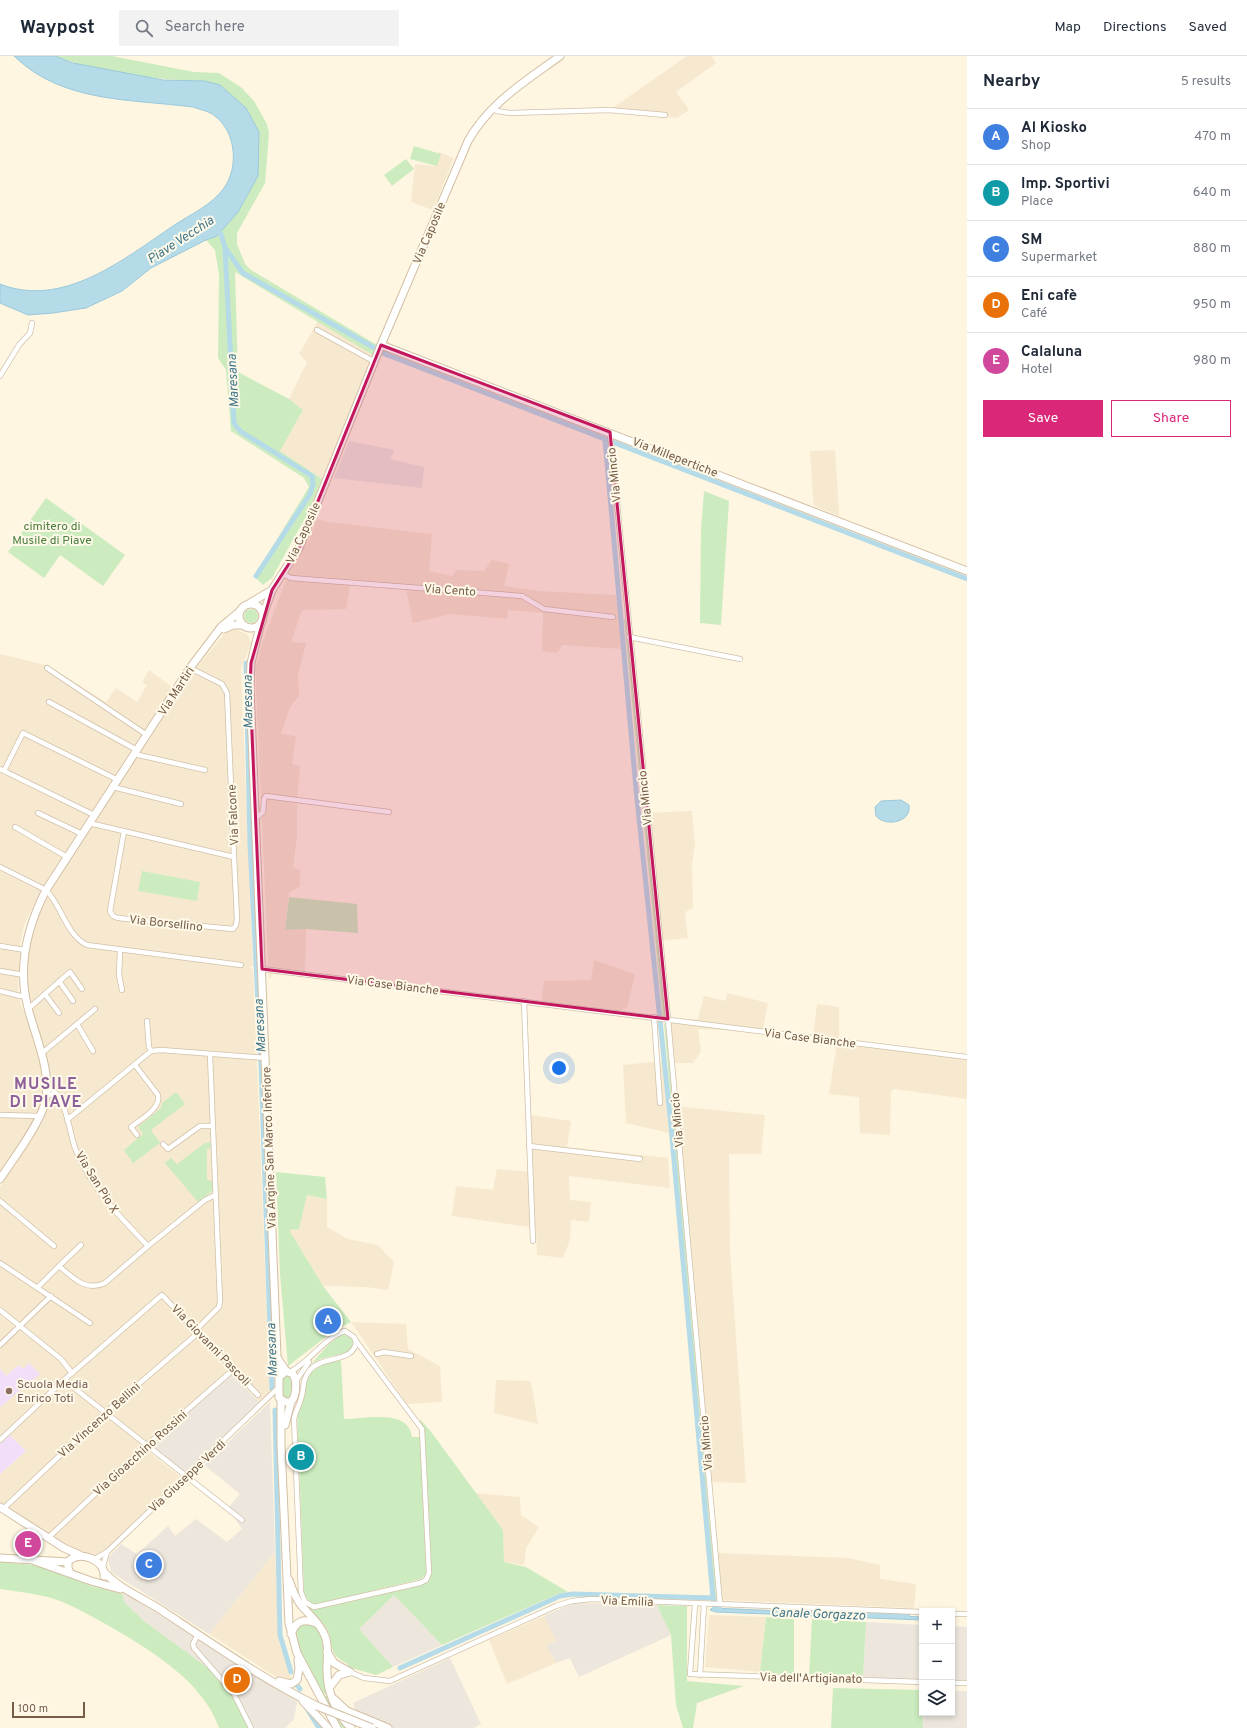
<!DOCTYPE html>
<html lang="en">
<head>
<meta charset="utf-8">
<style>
	:root { --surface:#fff; --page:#f2f2f3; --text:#1f2937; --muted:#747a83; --line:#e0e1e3; --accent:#db2777 }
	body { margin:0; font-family:Overpass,sans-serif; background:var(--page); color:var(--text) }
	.controls { position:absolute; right:12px; bottom:12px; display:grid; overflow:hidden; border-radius:0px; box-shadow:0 2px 6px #0003 }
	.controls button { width:36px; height:36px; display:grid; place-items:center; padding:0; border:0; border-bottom:1px solid var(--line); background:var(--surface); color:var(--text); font:20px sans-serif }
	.scale { position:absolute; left:12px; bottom:10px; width:73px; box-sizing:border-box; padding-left:4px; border:2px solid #765d46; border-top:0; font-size:11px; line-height:14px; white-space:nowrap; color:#765d46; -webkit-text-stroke:3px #fff9e9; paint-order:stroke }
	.you { position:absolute; left:559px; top:1012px; width:14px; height:14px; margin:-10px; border:3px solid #fff; border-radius:50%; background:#1a73e8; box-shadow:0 0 0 6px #1a73e833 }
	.badge { display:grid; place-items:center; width:26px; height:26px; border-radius:50%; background:var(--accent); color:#fff; font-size:13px; font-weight:700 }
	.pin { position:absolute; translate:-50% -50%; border:2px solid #fff; box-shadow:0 1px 4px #0006 }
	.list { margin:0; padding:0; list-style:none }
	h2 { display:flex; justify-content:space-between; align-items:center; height:52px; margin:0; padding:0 16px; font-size:17px }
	h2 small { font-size:13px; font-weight:400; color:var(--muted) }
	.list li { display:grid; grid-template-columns:26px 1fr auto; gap:12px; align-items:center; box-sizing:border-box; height:56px; padding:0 16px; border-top:1px solid var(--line) }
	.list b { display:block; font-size:15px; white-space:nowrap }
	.list p { margin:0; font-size:13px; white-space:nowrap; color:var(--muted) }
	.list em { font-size:13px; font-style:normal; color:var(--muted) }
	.actions { display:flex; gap:8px; padding:12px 16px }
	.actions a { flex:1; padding:9px 0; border:1px solid var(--accent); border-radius:0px; text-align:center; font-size:14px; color:var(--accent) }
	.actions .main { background:var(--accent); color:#fff }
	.icon { flex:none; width:22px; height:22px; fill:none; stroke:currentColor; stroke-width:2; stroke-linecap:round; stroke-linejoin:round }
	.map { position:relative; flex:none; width:967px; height:1672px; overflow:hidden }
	header { display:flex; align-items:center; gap:24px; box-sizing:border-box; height:56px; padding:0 20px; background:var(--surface); border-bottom:1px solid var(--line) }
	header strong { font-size:19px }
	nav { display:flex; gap:22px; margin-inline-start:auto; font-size:14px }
	.search { width:280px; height:36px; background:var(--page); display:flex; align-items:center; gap:10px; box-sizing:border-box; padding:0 14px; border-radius:0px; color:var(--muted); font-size:15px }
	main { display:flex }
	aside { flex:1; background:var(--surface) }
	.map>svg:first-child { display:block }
</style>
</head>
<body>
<header>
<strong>Waypost</strong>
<div class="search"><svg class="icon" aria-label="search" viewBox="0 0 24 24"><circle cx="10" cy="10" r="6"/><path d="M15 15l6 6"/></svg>Search here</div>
<nav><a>Map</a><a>Directions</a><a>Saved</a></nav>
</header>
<main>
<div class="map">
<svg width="967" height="1672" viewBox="0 0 967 1672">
	<rect width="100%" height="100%" fill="#fef6e1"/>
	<g fill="#f6e9cf">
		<path d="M687,0H711L716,7L676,36L689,54L677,62L607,56Z"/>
		<path d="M439,96L454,102L433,154L411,146L415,108L434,110Z"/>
		<path d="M318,265L373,299L322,423L280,395L303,354L289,343L307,306L299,298Z"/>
		<path d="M835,394L839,456V460L814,450L813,442L810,395Z"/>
		<path d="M317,463L328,466L432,478L429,515L452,520L456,514L484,515L492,504L509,508L504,530L539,535L616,539L622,593L562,589L557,597L542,595L543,557L508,554L507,563L450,558L413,567L405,529L351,526L346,553L302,554L291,586L306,587L298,619L299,640L290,651L281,678L296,680L292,708L300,710L297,744V780L293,812L300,813V830L289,837L285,874L306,873L305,921L273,918L269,924L256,634V610L263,585L287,521L310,481Z"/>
		<path d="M233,572L248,579L251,588L241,612L253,910L250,911L251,913H253L255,957L270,1337L260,1347L235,1319L143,1391L182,1422L174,1426L130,1472L96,1501L83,1498L54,1483L56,1481L51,1478L49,1480L0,1447V1418L26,1395L10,1379L0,1388V1351L40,1318L23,1313L19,1309L6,1320L0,1312V1131L44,1061L51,1037L49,1012L31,952L27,929L28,894L35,865L51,832L196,612L226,576Z"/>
		<path d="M0,598L49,610L106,646L116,632L137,646L147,629L142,626L149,614L172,631L43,830L24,869L20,889L18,934L20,946L40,998L43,1038L39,1053L31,1071L0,1118Z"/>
		<path d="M692,755L695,787L692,809L693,852L685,856L688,882L659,885L647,757Z"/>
		<path d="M594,904L635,918L627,952L616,956L541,950L544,925L591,924Z"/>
		<path d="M727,937L768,947L763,975L698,973L701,995L693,1007H672L667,964L698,963L704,940L726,945Z"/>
		<path d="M817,948L839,951V984L967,1001V1043L895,1033L891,1035L890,1079L860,1077L859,1041L829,1038L836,993L824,982L813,981Z"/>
		<path d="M662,1005L669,1077L626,1067L623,1009Z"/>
		<path d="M675,1050L765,1059L761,1098H729L730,1194L746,1427L710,1426Z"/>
		<path d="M531,1059L571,1065L567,1091L668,1102L670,1132L569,1120L570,1144L591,1146L589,1166L571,1164L570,1184L563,1202L537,1199L536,1172L452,1160L456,1130L493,1134L497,1113L531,1116Z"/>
		<path d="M307,1139L327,1143V1171L348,1183L378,1189L394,1206L388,1234L366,1231L323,1230L288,1174L299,1173Z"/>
		<path d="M351,1266L406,1268L408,1293L440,1310L442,1346L407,1348Z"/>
		<path d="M496,1324L531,1325L538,1368L494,1357Z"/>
		<path d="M475,1437L520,1441L521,1459L539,1471L526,1492L524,1509L504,1506L503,1474Z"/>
		<path d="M275,1496L279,1585L295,1633L209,1578Z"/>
		<path d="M716,1497L848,1502L880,1509V1523L916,1528L914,1552L720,1544Z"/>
		<path d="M709,1559L766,1561L760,1616L705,1611Z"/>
		<path d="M544,1560L558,1585L546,1589L556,1607L507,1628L489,1584Z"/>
	</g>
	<g fill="#ece6dd">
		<path d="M349,385L395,394L390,403L424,411L422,432L334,422Z"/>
		<path d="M231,1316L260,1347L186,1418L147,1388Z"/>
		<path d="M270,1346L275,1496L209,1578L111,1516L108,1502L121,1488L137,1498L168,1470L175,1480L196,1463L227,1486L242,1473L228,1452L240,1438L204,1409Z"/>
		<path d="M123,1538L141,1547L297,1646L294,1663L285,1672H252L212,1615L144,1565L124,1546Z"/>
		<path d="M394,1539L442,1589L393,1611L359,1573Z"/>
		<path d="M573,1547L657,1549L671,1579L579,1621L570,1602L556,1607L546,1589L557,1585L544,1560Z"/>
		<path d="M866,1566L922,1569V1624L863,1622Z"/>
		<path d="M952,1570L967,1571V1625H952Z"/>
		<path d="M450,1602L481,1668L474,1672H385L358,1661L353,1647Z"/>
		<path d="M952,1635H967V1672H923L924,1657H952Z"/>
	</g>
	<g fill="#f3defa">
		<path d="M29,1307L40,1318L0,1351V1312L6,1320L19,1309L23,1313Z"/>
		<path d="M10,1379L26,1395L0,1418V1388Z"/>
	</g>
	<g fill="#ccecbf" fill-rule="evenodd">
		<path d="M55,0H112L194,16L219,17L242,32L254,45L267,68L269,77L265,127L237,177V188L245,208L251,214L377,289L373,299L235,216L238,316L289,343L303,354L280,395L322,423L309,455L272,522L263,529L256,522L255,519L309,431L304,422L231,375L226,314L218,302L219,219L215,194L206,184L217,180L238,156L258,120L259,76L205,25C156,24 101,17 55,0Z"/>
		<path d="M414,90L441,98L437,110L410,103Z"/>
		<path d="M406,103L414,113L392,130L384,119Z"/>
		<path d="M704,435L729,445L721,569L700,567L701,474Z"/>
		<path d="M46,442L125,499L103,530L60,499L44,522L8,496Z"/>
		<circle cx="251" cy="560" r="7"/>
		<path d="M624,563H627L666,963H663Z"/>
		<path d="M142,815L200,826L197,845L138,835Z"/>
		<path d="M289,841L357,848L358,877L306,873L285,874Z"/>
		<path d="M664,967L666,970L717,1548H715Z"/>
		<path d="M176,1036L185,1048L151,1074L160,1087L133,1107L124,1094L143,1078L138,1071L161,1052L162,1047Z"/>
		<path d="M210,1086L211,1092L207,1093V1124L212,1125L213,1134L198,1146L165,1107L171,1102L177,1108L205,1087Z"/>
		<path d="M276,1116L325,1121L327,1143L307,1139L299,1173L289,1174L323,1230L351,1266L335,1274L288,1310L280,1218Z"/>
		<path d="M342,1278L352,1282L354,1287L352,1294C339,1300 324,1300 312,1307L329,1288Z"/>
		<path d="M341,1304L344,1363C364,1363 409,1352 412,1381H421L420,1363L432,1377L503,1474L504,1506L526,1511L568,1536L558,1538L442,1589L394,1539L359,1573L393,1611L376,1619L348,1611V1608C324,1597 337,1587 325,1570C320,1562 310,1555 303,1548L308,1544L304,1537L299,1404H304V1399L299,1398C297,1372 293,1328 317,1310C324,1305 334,1305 341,1304ZM426,1518L423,1525L363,1537L421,1523Z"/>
		<path d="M289,1318C294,1326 293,1335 289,1343L284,1342C280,1336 281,1324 285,1319Z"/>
		<path d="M0,1506L35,1509L63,1517L91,1530L123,1538L124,1546L144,1565L212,1615L242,1648L252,1672H219C204,1626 149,1593 109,1570C93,1561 77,1552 60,1545C41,1538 20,1536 0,1533Z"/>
		<path d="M657,1549L687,1550V1625L744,1630L697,1647L693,1672H683L676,1649L671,1579Z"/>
		<path d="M766,1561L794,1563V1619L760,1616Z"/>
		<path d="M812,1563L866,1566L863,1622H809Z"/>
		<path d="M303,1567L316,1570L324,1584L323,1615L327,1638L323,1639C315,1625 295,1596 295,1579C295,1573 299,1570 303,1567Z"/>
		<path d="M833,1632L922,1634L923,1672H831Z"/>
		<path d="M328,1639L332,1651L347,1672H342L324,1641Z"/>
	</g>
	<g fill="#b5dbe8" stroke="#9ac9db">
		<path d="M14,0H55L73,7L163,24L205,25L220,29L246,52L259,76L258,120L238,156L217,180L206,184L151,212L122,235L86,252L53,257L28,259L0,247V228C63,253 124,203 173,170C191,158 212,149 224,132C239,111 236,76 215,60C209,55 201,54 193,51C131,43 62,47 14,0Z"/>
		<path d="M901,744L909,749C912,767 885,771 876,760L875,751L881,745Z"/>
		<path d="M712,1552L922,1561V1564L716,1556L710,1554Z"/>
	</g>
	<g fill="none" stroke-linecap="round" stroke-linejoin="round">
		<g stroke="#b5dbe8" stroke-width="5">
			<path d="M217,173L221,178L225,192L243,217L385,298L967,523"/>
			<path d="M225,192L234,367L240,375L312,420L313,428L310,438L256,520"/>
			<path d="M605,384L636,733L671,1070L713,1542L715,1553H720"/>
			<path d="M246,607L250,788L261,1007L272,1333"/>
			<path d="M275,1354L280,1579L291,1616"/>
			<path d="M776,1555L908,1560"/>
			<path d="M400,1612L560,1540L573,1538L713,1542"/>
			<path d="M297,1629L300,1633"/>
			<path d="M306,1651L319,1672"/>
		</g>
		<defs>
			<g id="street">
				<path d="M492,52L497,55L510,57L609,54L665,59"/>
				<path d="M317,274L375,306"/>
				<path d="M0,320L19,289L30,277L32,267"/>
				<path d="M610,376L668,963L720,1548"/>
				<path d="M283,518L291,522L522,540L544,553L613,561"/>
				<path d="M629,581L740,603"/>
				<path d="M47,612L147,679"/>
				<path d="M49,646L137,694"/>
				<path d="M134,698L205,714"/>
				<path d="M0,713L94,759"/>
				<path d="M4,715L23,677L118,724"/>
				<path d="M113,731L181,748"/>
				<path d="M38,757L82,778"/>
				<path d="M255,763L263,756L264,743L266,740L389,756"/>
				<path d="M89,767L234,801L227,637L222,628L190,612"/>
				<path d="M15,771L67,801"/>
				<path d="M124,775L110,855L113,860L118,862L233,873L236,869L237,863L234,801"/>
				<path d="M0,811L46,834C62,850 66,879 87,889L241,909"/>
				<path d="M0,890L25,894"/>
				<path d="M120,895L119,919L122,934"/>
				<path d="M262,913L967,1001"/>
				<path d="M0,915L24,919"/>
				<path d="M59,925L73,945"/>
				<path d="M0,935L20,940L25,939"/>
				<path d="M45,938L59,957"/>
				<path d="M524,945L533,1185"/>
				<path d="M28,953L70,916L82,933"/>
				<path d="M654,961L660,1047"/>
				<path d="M147,965L149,991L151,995"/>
				<path d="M77,968L93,995"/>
				<path d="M41,998L95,953"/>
				<path d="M135,1009L158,1039C161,1053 141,1063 131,1071L137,1079"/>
				<path d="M47,1031C66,1037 69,1075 75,1092C90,1131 120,1161 148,1190L205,1144L215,1139"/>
				<path d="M46,1038L58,1040"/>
				<path d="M0,1059L40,1060"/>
				<path d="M67,1064L151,995L161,994L266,1002"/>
				<path d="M163,1088L168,1093L200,1070H212"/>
				<path d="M529,1090L640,1103"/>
				<path d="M0,1145L54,1190"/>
				<path d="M0,1207L90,1267"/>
				<path d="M59,1210L81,1189"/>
				<path d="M38,1231L59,1210C73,1222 86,1236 105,1227L148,1190"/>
				<path d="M0,1254L61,1303L72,1317"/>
				<path d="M196,1274L219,1251L220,1245L210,999"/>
				<path d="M356,1285L422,1373L429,1517L426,1524L420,1527L314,1551L305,1546L301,1536L294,1363C295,1356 299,1350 301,1343C305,1331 301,1325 310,1314C323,1299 355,1307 356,1285Z"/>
				<path d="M0,1289L51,1240"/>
				<path d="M377,1298L384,1296L411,1300"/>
				<path d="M290,1316C310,1306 326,1280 345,1275L354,1281L356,1285"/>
				<path d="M64,1324L242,1464"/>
				<path d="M296,1325L309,1306"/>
				<path d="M0,1384L64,1324L162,1239L258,1339"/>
				<path d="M3,1453L105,1357L198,1277"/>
				<path d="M48,1482L147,1389L234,1313"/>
				<path d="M93,1504L107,1496L279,1331"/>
				<path d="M103,1510L107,1496"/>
				<path d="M695,1548L690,1618L922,1626"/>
				<path d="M952,1558H967"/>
				<path d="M198,1578L193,1588L194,1592L234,1638L251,1672"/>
				<path d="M350,1616L364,1622L390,1625L556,1550L572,1545L591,1543L922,1556"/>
				<path d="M700,1619L704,1548"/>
				<path d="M952,1627H967"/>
			</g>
			<g id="secondary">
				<path d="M381,289L967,515"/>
				<path d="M250,547L272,534"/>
				<circle cx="251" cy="560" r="12"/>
				<path d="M263,559L272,534L299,492L381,289L468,85C489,47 526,25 560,0"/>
				<path d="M261,566L251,607L250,631L277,1300L279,1321"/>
				<path d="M224,573L233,569H243"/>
				<path d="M0,1123C12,1105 40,1067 45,1047C52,1015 36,983 28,952C17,911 27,871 46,834L190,612L221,571L239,556"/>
				<path d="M278,1303L286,1315L293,1318C297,1325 297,1339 291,1346H286L279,1342V1321L286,1315"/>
				<path d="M281,1344V1389L289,1567L297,1597L337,1672"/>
				<path d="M285,1369L291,1346"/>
				<path d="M0,1451L64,1492L80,1499"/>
				<path d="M0,1502L68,1506"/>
				<path d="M35,1505L91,1525L120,1533"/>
				<path d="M70,1517L68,1512V1506C78,1493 106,1504 104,1520"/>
				<path d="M105,1517C119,1532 140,1541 158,1552C208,1585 264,1624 317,1650"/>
				<path d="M289,1524C292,1533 295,1542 301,1549C310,1560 320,1567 325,1580C329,1589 327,1601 327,1611C326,1633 335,1656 351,1672"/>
				<path d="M291,1578C296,1565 303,1562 316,1567"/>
				<path d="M327,1596L334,1607L350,1616"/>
				<path d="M279,1625L291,1628L297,1624L299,1613L298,1604"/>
				<path d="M329,1632L339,1619L350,1616"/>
				<path d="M334,1643L347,1655L388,1672"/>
				<path d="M303,1645L328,1672"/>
			</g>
		</defs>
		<use href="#street" stroke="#d1c1aa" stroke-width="6"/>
		<use href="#secondary" stroke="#d3bfa4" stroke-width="9"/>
		<use href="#street" stroke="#fff" stroke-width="4.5"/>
		<use href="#secondary" stroke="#fff" stroke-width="7"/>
		<defs>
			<path id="secondary-bridge" d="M317,1650L372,1672"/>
		</defs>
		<use href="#secondary-bridge" stroke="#d3bfa4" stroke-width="9" stroke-linecap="butt"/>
		<use href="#secondary-bridge" stroke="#fff" stroke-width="7"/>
	</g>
	<path fill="#c2185b" fill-opacity="0.2" stroke="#c2185b" stroke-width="3" stroke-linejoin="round" d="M381,289L610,376L668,963L262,913L250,631L251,607L272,534L299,492Z"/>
	<circle fill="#8d6e63" stroke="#fff9e9" stroke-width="1.5" cx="9" cy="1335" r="4"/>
	<g text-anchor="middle" stroke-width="4" stroke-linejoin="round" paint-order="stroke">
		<g font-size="12" fill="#765d46" stroke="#fff9e9">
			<text transform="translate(429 177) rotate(-67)" y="4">Via Caposile</text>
			<text transform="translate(675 401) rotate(21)" y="4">Via Millepertiche</text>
			<text transform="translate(614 419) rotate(-96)" y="4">Via Mincio</text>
			<text transform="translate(303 477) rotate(-65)" y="4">Via Caposile</text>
			<text transform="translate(450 534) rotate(4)" y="4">Via Cento</text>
			<text transform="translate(176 635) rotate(-57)" y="4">Via Martiri</text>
			<text transform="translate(645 742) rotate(-96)" y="4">Via Mincio</text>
			<text transform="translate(233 759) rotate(-93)" y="4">Via Falcone</text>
			<text transform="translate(166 867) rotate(6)" y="4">Via Borsellino</text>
			<text transform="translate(393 929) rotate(7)" y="4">Via Case Bianche</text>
			<text transform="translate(810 982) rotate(7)" y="4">Via Case Bianche</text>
			<text transform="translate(677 1064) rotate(-95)" y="4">Via Mincio</text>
			<text transform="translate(269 1092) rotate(-92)" y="4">Via Argine San Marco Inferiore</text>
			<text transform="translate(97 1126) rotate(58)" y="4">Via San Pio X</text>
			<text transform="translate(211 1289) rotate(46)" y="4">Via Giovanni Pascoli</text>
			<text transform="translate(99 1364) rotate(-42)" y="4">Via Vincenzo Bellini</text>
			<text transform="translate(706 1387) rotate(-95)" y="4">Via Mincio</text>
			<text transform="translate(140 1397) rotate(-42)" y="4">Via Gioacchino Rossini</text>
			<text transform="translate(187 1420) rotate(-43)" y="4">Via Giuseppe Verdi</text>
			<text transform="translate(627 1545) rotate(2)" y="4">Via Emilia</text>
			<text transform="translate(811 1622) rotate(1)" y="4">Via dell'Artigianato</text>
		</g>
		<g font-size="12" fill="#497d3d" stroke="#fff9e9">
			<text x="52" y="474">cimitero di<tspan x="52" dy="14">Musile di Piave</tspan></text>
		</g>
		<g font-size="12" fill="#785e54" stroke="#fff9e9" text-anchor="start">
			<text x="17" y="1332">Scuola Media<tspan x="17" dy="14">Enrico Toti</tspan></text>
		</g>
		<g font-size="13" font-style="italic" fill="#3f768b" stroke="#fff9e9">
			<text transform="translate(180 183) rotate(-33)" y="5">Piave Vecchia</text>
			<text transform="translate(232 325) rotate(-93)" y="5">Maresana</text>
			<text transform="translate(247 646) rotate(-91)" y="5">Maresana</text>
			<text transform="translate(259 970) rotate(-93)" y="5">Maresana</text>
			<text transform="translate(271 1294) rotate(-92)" y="5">Maresana</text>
			<text transform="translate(818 1557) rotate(2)" y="5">Canale Gorgazzo</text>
		</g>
		<g font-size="16" font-weight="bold" letter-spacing="1" fill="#8e619b" stroke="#fff9e9">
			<text x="46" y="1033">MUSILE<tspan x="46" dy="18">DI PIAVE</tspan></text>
		</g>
	</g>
</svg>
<div class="controls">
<button>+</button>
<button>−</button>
<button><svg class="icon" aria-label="layers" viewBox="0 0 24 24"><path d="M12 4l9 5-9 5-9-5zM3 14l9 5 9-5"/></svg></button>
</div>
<div class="scale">100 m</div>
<div class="you"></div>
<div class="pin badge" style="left:328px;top:1265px;background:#3f7fe0">A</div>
<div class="pin badge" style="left:301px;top:1401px;background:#0f9aa8">B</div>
<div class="pin badge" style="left:149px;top:1509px;background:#3f7fe0">C</div>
<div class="pin badge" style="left:237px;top:1624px;background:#e8710a">D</div>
<div class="pin badge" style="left:28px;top:1488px;background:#d1479c">E</div>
</div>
<aside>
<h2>Nearby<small>5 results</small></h2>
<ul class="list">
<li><span class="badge" style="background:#3f7fe0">A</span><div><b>Al Kiosko</b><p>Shop</p></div><em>470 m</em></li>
<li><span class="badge" style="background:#0f9aa8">B</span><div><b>Imp. Sportivi</b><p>Place</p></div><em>640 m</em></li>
<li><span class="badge" style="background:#3f7fe0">C</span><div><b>SM</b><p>Supermarket</p></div><em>880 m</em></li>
<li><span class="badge" style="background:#e8710a">D</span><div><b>Eni cafè</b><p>Café</p></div><em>950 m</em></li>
<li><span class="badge" style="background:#d1479c">E</span><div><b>Calaluna</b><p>Hotel</p></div><em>980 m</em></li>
</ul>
<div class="actions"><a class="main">Save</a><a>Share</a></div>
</aside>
</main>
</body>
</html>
